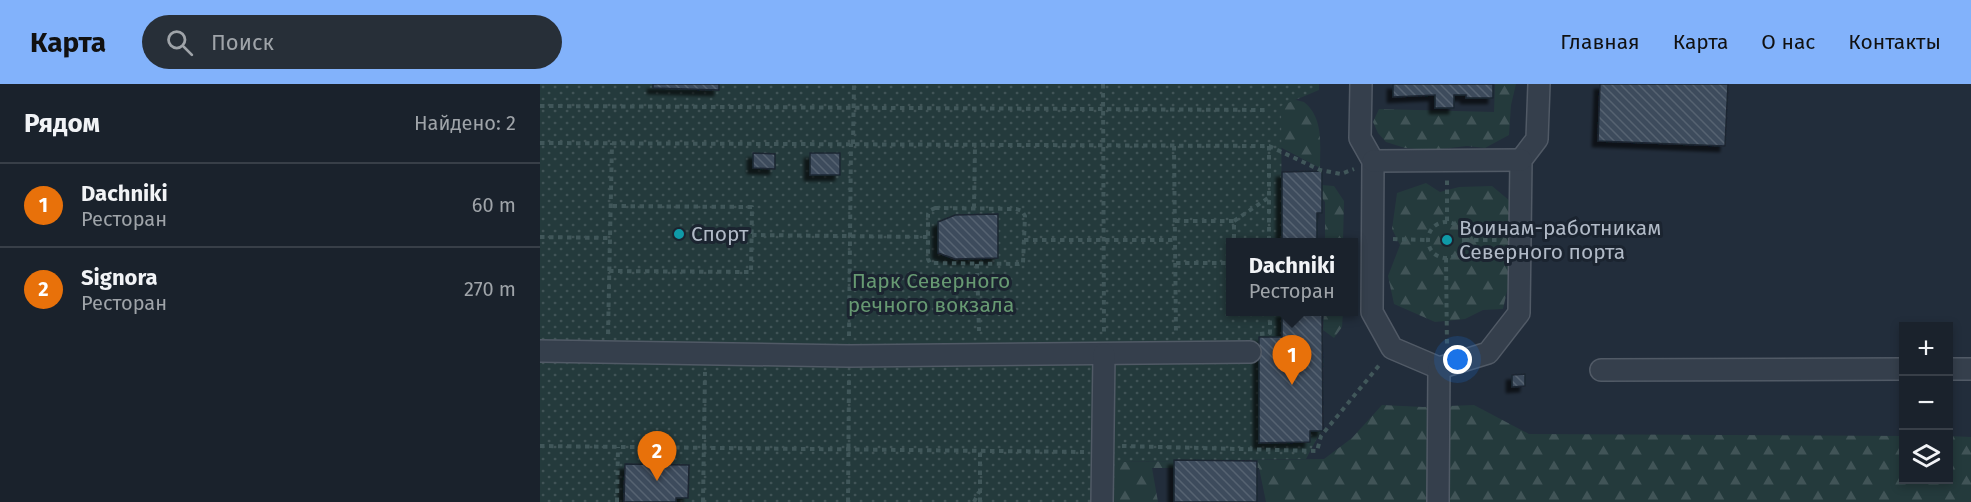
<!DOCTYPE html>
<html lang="ru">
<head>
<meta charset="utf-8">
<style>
	:root { --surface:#1a222c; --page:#272f38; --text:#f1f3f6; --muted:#9fa4a9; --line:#383f48; --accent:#82b2fb }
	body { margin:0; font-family:"Fira Sans",sans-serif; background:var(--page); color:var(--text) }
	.controls { position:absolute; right:18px; bottom:18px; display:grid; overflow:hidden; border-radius:0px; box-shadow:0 3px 9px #0003 }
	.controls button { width:54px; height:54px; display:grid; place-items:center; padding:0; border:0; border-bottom:2px solid var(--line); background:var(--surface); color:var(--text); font:30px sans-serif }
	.you { position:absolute; left:918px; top:276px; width:21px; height:21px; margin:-15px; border:4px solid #fff; border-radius:50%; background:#1a73e8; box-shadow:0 0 0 9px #1a73e833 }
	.badge { display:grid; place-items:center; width:39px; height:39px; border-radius:50%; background:var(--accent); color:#fff; font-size:20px; font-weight:700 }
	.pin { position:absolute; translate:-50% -50px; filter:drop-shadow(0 2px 3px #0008) }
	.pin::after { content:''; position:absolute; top:32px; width:21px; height:18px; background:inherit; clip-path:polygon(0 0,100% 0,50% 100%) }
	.popup { position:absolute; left:686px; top:154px; width:132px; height:78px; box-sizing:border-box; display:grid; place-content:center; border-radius:0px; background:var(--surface); filter:drop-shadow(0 2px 4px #0005); font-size:20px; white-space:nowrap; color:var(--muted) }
	.popup b { font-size:22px; color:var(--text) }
	.popup::after { content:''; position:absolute; left:50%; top:100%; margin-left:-12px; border:12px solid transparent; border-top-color:var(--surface) }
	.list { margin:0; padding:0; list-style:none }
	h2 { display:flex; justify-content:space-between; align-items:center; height:78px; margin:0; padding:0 24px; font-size:26px }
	h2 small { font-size:20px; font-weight:400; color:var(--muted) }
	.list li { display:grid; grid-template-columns:39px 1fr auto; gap:18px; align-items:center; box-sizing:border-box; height:84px; padding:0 24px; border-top:2px solid var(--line) }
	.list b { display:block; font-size:22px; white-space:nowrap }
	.list p { margin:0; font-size:20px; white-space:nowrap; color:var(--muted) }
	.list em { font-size:20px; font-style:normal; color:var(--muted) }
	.icon { flex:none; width:33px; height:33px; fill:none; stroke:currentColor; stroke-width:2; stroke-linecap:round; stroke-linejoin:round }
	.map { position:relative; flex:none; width:1431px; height:418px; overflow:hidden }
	header { display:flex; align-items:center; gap:36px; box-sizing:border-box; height:84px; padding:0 30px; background:var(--accent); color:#111 }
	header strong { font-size:28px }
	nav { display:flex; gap:33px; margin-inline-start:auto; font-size:21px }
	.search { width:420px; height:54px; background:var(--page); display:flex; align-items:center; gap:15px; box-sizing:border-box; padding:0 21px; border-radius:33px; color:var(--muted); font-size:22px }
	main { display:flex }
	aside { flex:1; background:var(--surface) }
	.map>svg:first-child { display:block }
</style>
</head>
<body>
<header>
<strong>Карта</strong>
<div class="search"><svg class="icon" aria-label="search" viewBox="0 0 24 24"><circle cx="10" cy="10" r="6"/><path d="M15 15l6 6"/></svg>Поиск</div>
<nav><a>Главная</a><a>Карта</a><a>О нас</a><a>Контакты</a></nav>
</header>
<main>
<aside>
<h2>Рядом<small>Найдено: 2</small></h2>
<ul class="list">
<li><span class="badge" style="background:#e8710a">1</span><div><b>Dachniki</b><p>Ресторан</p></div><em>60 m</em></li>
<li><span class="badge" style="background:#e8710a">2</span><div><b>Signora</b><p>Ресторан</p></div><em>270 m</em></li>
</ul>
</aside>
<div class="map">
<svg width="1431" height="418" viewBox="0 0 1431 418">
	<defs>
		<pattern id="forest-firs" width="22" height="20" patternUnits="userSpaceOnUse" patternTransform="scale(1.5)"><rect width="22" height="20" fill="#243a3c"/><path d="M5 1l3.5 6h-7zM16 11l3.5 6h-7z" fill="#415457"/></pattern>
		<pattern id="park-dots" width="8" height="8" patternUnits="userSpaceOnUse" patternTransform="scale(1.5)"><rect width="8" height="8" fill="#243a3c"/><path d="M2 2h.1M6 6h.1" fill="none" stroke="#415457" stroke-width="1.8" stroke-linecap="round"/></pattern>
		<pattern id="building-back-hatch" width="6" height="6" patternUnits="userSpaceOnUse" patternTransform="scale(1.5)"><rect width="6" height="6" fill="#3d4b5b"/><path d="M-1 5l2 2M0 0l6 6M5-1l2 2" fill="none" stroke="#576371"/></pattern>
		<filter id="shadow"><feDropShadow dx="-5.5" dy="5.5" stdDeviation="1.5" flood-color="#0009"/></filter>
	</defs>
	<rect width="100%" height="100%" fill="#222d3b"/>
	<g fill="url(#forest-firs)">
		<path d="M955,0H976L971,21L969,51L945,64L927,62L893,66L865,64L846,58L838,49L833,38L839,25L954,28Z"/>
		<path d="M756,16L764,18C784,34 780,61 780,84L725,55L735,19Z"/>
		<path d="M886,99L900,108L919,103L952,102L970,117L974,150L971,189L963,225L943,226L925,235L895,238L854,220L848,192L860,161L852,145L857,109Z"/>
		<path d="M781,101L794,102L804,117L803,158H785V118L778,109Z"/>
		<path d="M784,228H803L802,243L794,254L783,246Z"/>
		<path d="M842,321L883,323L934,321L989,350L1363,352L1364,396H1408L1409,352L1431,353V418H726L719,384H612L618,418H574V378L784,375L812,354Z"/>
	</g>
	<path fill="url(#park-dots)" d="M0,0H779V6L741,22L742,158H690V228H742V253L719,254V358H770V347H781L766,375L575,378L574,418H0Z"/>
	<g fill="url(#building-back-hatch)" stroke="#1d2632" stroke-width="1.5" filter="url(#shadow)">
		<path d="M113,0H179V6L113,4Z"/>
		<path d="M853,0H953V14H926V11H914V24H895V11L853,13Z"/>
		<path d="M1060,0H1188L1185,62L1058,57Z"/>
		<path d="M213,69L235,70V85L213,84Z"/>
		<rect x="270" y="69" width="30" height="22"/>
		<path d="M782,87V129H777V158H742V88Z"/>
		<path d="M458,130V174L415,175L398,169V138L415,131Z"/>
		<path d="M742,228H782L783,347H770V358L719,359V253H742Z"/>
		<path d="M985,290V302L972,303V291Z"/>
		<path d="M634,376L717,377V418H634Z"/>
		<path d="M85,380L149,381L148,414H136V418H84Z"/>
	</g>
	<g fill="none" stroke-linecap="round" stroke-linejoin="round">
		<defs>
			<g id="minor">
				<path d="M821,0L820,54L833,77L832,228L852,264L899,284L948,269L979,229L981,76L997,55L999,0"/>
				<path d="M833,77L981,76"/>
				<path d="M0,267L309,272L710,268"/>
				<path d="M1408,285H1431"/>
				<path d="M1061,286L1364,285"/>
				<path d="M562,418L564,270"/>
				<path d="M898,418L899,284"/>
			</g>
		</defs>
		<use href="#minor" stroke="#515a66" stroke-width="24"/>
		<g stroke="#41575a" stroke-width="4" stroke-dasharray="4.5 4.5" stroke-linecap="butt">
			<path d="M563,0L564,251"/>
			<path d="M0,22L727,26"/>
			<path d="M0,59L729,62L780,86L801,90L814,85"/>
			<path d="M313,60L314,0"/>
			<path d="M634,62L636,251"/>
			<path d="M729,62V158"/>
			<path d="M395,124L476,125L482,127L485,132L483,179L479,180L390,179L388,175V130L391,126Z"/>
			<path d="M434,124L435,61"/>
			<path d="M635,137H694V158"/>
			<path d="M694,137L728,114"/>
			<path d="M907,137V96"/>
			<circle cx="906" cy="156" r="18"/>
			<path d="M212,151L388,153"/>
			<path d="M0,153L70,154"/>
			<path d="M853,155L888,156"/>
			<path d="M484,156H635"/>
			<path d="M925,156H960"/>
			<path d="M906,174L907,263"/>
			<path d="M636,179H690"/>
			<path d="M437,180L439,247"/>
			<path d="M69,187L211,188L212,123L70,122"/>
			<path d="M68,250L72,59"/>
			<path d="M720,250L730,249V228"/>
			<path d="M309,252L311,60"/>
			<path d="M0,362L544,368"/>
			<path d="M582,362L777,367L781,352L841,279"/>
			<path d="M77,418L78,363"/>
			<path d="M163,418L165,288"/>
			<path d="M308,418L309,290"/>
			<path d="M434,418L439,408"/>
			<path d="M440,418V366"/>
		</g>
		<use href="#minor" stroke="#353f4c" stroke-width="21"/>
	</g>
	<g fill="#0f9aa8" stroke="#1b2430" stroke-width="2">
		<circle cx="139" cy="150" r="6"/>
		<circle cx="907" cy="156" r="6"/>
	</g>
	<g text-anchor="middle" stroke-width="6" stroke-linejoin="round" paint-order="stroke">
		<g font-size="21" fill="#b1bac7" stroke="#1b2430" text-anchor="start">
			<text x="919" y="151">Воинам-работникам<tspan x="919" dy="24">Северного порта</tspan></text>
			<text x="151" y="157">Спорт</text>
		</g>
		<g font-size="21" fill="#679972" stroke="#1b2430">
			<text x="391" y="204">Парк Северного<tspan x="391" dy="24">речного вокзала</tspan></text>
		</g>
	</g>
</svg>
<div class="controls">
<button>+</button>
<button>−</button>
<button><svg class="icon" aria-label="layers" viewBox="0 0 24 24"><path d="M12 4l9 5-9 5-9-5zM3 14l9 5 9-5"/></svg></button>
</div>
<div class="you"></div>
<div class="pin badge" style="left:752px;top:301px;background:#e8710a">1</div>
<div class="popup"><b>Dachniki</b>Ресторан</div>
<div class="pin badge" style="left:117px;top:397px;background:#e8710a">2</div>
</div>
</main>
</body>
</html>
